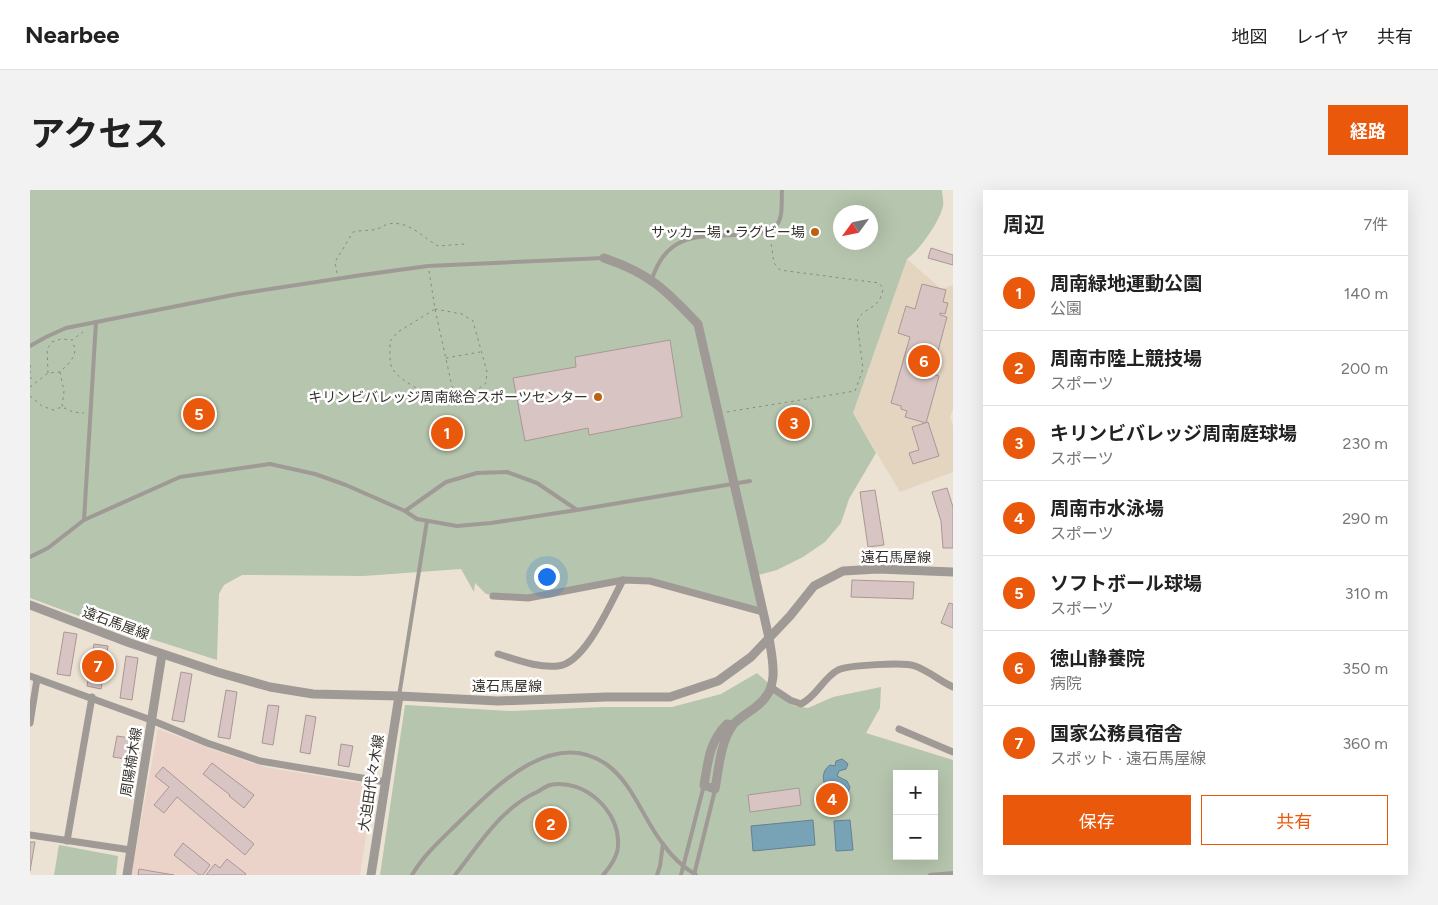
<!DOCTYPE html>
<html lang="ja">
<head>
<meta charset="utf-8">
<style>
	:root { --surface:#fff; --page:#f2f2f2; --text:#222; --muted:#767676; --line:#e0e0e0; --accent:#ea580c }
	body { margin:0; font-family:Figtree,"Noto Sans JP",sans-serif; background:var(--page); color:var(--text) }
	.controls { position:absolute; right:15px; bottom:15px; display:grid; overflow:hidden; border-radius:0px; box-shadow:0 5px 20px #0002 }
	.controls button { width:45px; height:45px; display:grid; place-items:center; padding:0; border:0; border-bottom:1px solid var(--line); background:var(--surface); color:var(--text); font:25px sans-serif }
	.compass { position:absolute; left:803px; top:15px; width:45px; height:45px; border-radius:50%; background:var(--surface); box-shadow:0 5px 20px #0002; rotate:237deg }
	.you { position:absolute; left:516px; top:386px; width:18px; height:18px; margin:-12px; border:4px solid #fff; border-radius:50%; background:#1a73e8; box-shadow:0 0 0 8px #1a73e833 }
	.badge { display:grid; place-items:center; width:32px; height:32px; border-radius:50%; background:var(--accent); color:#fff; font-size:16px; font-weight:700 }
	.pin { position:absolute; translate:-50% -50%; border:2px solid #fff; box-shadow:0 1px 5px #0006 }
	.list { margin:0; padding:0; list-style:none }
	h2 { display:flex; justify-content:space-between; align-items:center; height:65px; margin:0; padding:0 20px; font-size:21px }
	h2 small { font-size:16px; font-weight:400; color:var(--muted) }
	.list li { display:grid; grid-template-columns:32px 1fr auto; gap:15px; align-items:center; box-sizing:border-box; height:75px; padding:0 20px; border-top:1px solid var(--line) }
	.list b { display:block; font-size:19px; white-space:nowrap }
	.list p { margin:0; font-size:16px; white-space:nowrap; color:var(--muted) }
	.list em { font-size:16px; font-style:normal; color:var(--muted) }
	.actions { display:flex; gap:10px; padding:15px 20px }
	.actions a { flex:1; padding:11px 0; border:1px solid var(--accent); border-radius:0px; text-align:center; font-size:18px; color:var(--accent) }
	.actions .main { background:var(--accent); color:#fff }
	.map { position:relative; flex:none; width:923px; height:685px; overflow:hidden; border-radius:0px }
	header { display:flex; align-items:center; gap:30px; box-sizing:border-box; height:70px; padding:0 25px; background:var(--surface); border-bottom:1px solid var(--line) }
	header strong { font-size:24px }
	nav { display:flex; gap:28px; margin-inline-start:auto; font-size:18px }
	.intro { display:flex; align-items:center; justify-content:space-between; box-sizing:border-box; height:120px; padding:0 30px }
	h1 { margin:0; font-size:35px }
	.button { padding:12px 22px; border-radius:0px; background:var(--accent); color:#fff; font-size:18px; font-weight:700 }
	main { display:flex; gap:30px; padding:0 30px }
	aside { flex:1; background:var(--surface); border-radius:0px; box-shadow:0 5px 20px #0002 }
	.map>svg:first-child { display:block }
</style>
</head>
<body>
<header>
<strong>Nearbee</strong>
<nav><a>地図</a><a>レイヤ</a><a>共有</a></nav>
</header>
<div class="intro"><h1>アクセス</h1><a class="button">経路</a></div>
<main>
<div class="map">
<svg width="923" height="685" viewBox="0 0 923 685">
	<rect width="100%" height="100%" fill="#ece2d3"/>
	<path fill="#e3d5c0" d="M877,69L911,99L923,95V219L920,227L923,235V282L870,302L823,223Z"/>
	<path fill="#ecd3ca" d="M128,539L187,561L235,577L344,595L330,685H101Z"/>
	<g fill="#b6c5ad" fill-rule="evenodd">
		<path d="M0,0H912C912,5 914,11 913,16C910,31 889,61 877,69L823,223L846,263L819,309L811,333L795,352L773,367L747,380L724,386L733,421L652,399L598,390L496,409L456,404L445,393L444,402L431,379L334,386L212,385L194,395L189,404L187,470L49,426L0,408ZM811,22H841V52H811Z"/>
		<path d="M727,483L764,516L778,518L803,507L851,497L850,518L836,543L923,570V685H350L375,515L481,521L574,517H642L691,504ZM867,584H904V666H867Z"/>
		<path d="M29,655L88,666L86,685H24Z"/>
	</g>
	<g fill="#78a3b7" stroke="#64818e">
		<path d="M812,569L816,572L818,574L816,579L809,581L807,586L817,591L820,597L818,603C802,614 783,587 800,575L805,576L806,571Z"/>
		<path d="M783,630L785,655L723,661L721,636Z"/>
		<path d="M820,630L823,660L806,661L804,631Z"/>
	</g>
	<g fill="#d8c5c3" stroke="#a99795">
		<path d="M901,58L923,65V75L898,68Z"/>
		<path d="M892,94L916,100L913,112L918,113L915,124L910,123V125L917,127L908,161L900,158L894,182L909,186L896,233L875,227L877,221L871,219V216L861,213L880,147L868,143L876,116L885,119Z"/>
		<path d="M640,150L652,227L559,245L558,238L495,251L483,188L546,177L545,167Z"/>
		<path d="M898,232L909,266L883,274L879,263L889,260L882,237Z"/>
		<path d="M917,298L923,317V358H913L911,331L902,302Z"/>
		<path d="M845,300L854,355L838,357L830,302Z"/>
		<path d="M822,390L884,392L883,409L821,407Z"/>
		<path d="M919,413L923,414V438L911,433Z"/>
		<path d="M34,442L47,444L40,486L27,484Z"/>
		<path d="M64,454L78,456L71,499L57,496Z"/>
		<path d="M96,466L108,468L102,510L90,508Z"/>
		<path d="M151,482L162,484L154,532L142,530Z"/>
		<path d="M196,500L207,502L200,549L188,547Z"/>
		<path d="M238,515L249,516L243,555L232,553Z"/>
		<path d="M276,525L286,527L280,564L270,562Z"/>
		<path d="M87,546L100,548L96,569L83,567Z"/>
		<path d="M311,554L323,556L319,577L308,575Z"/>
		<path d="M182,573L224,605L214,618L199,606L200,605L173,584Z"/>
		<path d="M133,577L224,654L215,665L147,607L134,623L124,615L139,597L125,586Z"/>
		<path d="M769,598L771,615L720,622L718,605Z"/>
		<path d="M0,652H5L0,681Z"/>
		<path d="M153,653L180,675L173,685H169L144,665Z"/>
		<path d="M197,669L216,684L215,685H176L185,674L190,678Z"/>
		<path d="M109,679L144,685H108Z"/>
	</g>
	<g fill="none" stroke-linecap="round" stroke-linejoin="round">
		<g stroke="#8d867c" stroke-width="1" stroke-dasharray="2.5 4" stroke-linecap="butt">
			<path d="M399,81L405,119L425,210"/>
			<path d="M307,83L305,72L323,42C331,40 340,41 347,39C351,38 354,35 358,34C379,30 392,47 408,56L435,54"/>
			<path d="M405,119L432,124L443,131L457,182L456,193C447,200 437,208 426,210C411,213 369,192 362,178C359,172 360,159 360,151L368,142Z"/>
			<path d="M416,168L450,162"/>
			<path d="M0,175L1,179L0,183"/>
			<path d="M30,182L34,201L32,217"/>
			<path d="M18,183L17,159L22,152L31,149L42,150L53,142"/>
			<path d="M0,187L4,192"/>
			<path d="M0,197L18,183L30,182C39,173 50,165 42,151"/>
			<path d="M0,206L12,216L23,220L32,217L43,222L54,223"/>
			<path d="M697,222L825,201L833,179L827,132C833,115 850,122 853,98L849,93L750,80L744,73L740,46"/>
		</g>
		<g stroke="#9f9a95" stroke-width="4">
			<path d="M622,89C640,33 683,50 728,43C734,42 741,42 745,37C754,29 751,11 752,0"/>
			<path d="M0,156L16,147L36,138L208,104L332,85L398,76L574,68"/>
			<path d="M375,321L416,292L447,283L477,282L507,293L547,320"/>
			<path d="M54,330L66,132"/>
			<path d="M0,367L18,358L54,330L150,287L240,274L285,284L316,295L375,321L387,329L427,336L461,333L547,320L720,291"/>
			<path d="M369,506L397,331"/>
			<path d="M382,685C394,664 413,648 430,631C465,597 523,537 576,574C603,593 613,629 633,654C642,667 653,677 666,685"/>
			<path d="M425,685C449,655 471,618 507,602C511,600 516,596 520,595C554,588 590,621 588,655C588,666 580,677 573,685"/>
			<path d="M627,685L630,676L633,654"/>
			<path d="M651,685L674,595"/>
			<path d="M664,685L685,600"/>
			<path d="M900,685L923,683"/>
		</g>
		<g stroke="#9f9a95" stroke-width="7">
			<path d="M463,406L498,408L593,390L620,391L733,422"/>
			<path d="M468,464C488,470 507,478 528,476C555,474 581,412 593,390"/>
			<path d="M0,486L121,530L177,553L230,571L356,592"/>
			<path d="M742,498L760,510L771,514C787,506 793,488 808,480C818,475 875,472 885,476C899,481 910,491 923,497"/>
			<path d="M0,533L7,489"/>
			<path d="M869,539L923,562"/>
			<path d="M0,645L101,660"/>
			<path d="M37,651L62,507"/>
		</g>
		<g stroke="#9f9a95" stroke-width="9">
			<path d="M574,68C619,83 636,100 668,134L739,448C743,473 750,498 727,516C720,522 708,528 703,535C690,553 689,578 685,599L674,595C678,572 679,552 697,534L703,535"/>
			<path d="M0,415L100,453L187,482L240,497L283,504L369,506L468,511L576,507H640L688,491L721,467L760,426L784,396L813,381L848,379L923,382"/>
			<path d="M97,685L132,464"/>
			<path d="M341,685L369,506"/>
		</g>
	</g>
	<g fill="#be6113" stroke="#fff" stroke-width="2">
		<circle cx="785" cy="42" r="5"/>
		<circle cx="568" cy="207" r="5"/>
	</g>
	<g text-anchor="middle" stroke-width="5" stroke-linejoin="round" paint-order="stroke">
		<g font-size="14" fill="#36322d" stroke="#fff" text-anchor="end">
			<text x="775" y="47">サッカー場・ラグビー場</text>
			<text x="558" y="212">キリンビバレッジ周南総合スポーツセンター</text>
		</g>
		<g font-size="14" fill="#36322d" stroke="#fff">
			<text x="866" y="372">遠石馬屋線</text>
			<text transform="translate(86 433) rotate(20)" y="5">遠石馬屋線</text>
			<text x="477" y="501">遠石馬屋線</text>
			<text transform="translate(101 572) rotate(-81)" y="5">周陽楠木線</text>
			<text transform="translate(341 593) rotate(-81)" y="5">大迫田代々木線</text>
		</g>
	</g>
</svg>
<div class="controls">
<button>+</button>
<button>−</button>
</div>
<svg class="compass" viewBox="-18 -18 36 36"><path d="M0-13l5 13h-10z" fill="#e53935"/><path d="M0 13l5-13h-10z" fill="#767676"/></svg>
<div class="you"></div>
<div class="pin badge" style="left:417px;top:243px">1</div>
<div class="pin badge" style="left:521px;top:634px">2</div>
<div class="pin badge" style="left:764px;top:233px">3</div>
<div class="pin badge" style="left:802px;top:609px">4</div>
<div class="pin badge" style="left:169px;top:224px">5</div>
<div class="pin badge" style="left:894px;top:171px">6</div>
<div class="pin badge" style="left:68px;top:476px">7</div>
</div>
<aside>
<h2>周辺<small>7件</small></h2>
<ul class="list">
<li><span class="badge">1</span><div><b>周南緑地運動公園</b><p>公園</p></div><em>140 m</em></li>
<li><span class="badge">2</span><div><b>周南市陸上競技場</b><p>スポーツ</p></div><em>200 m</em></li>
<li><span class="badge">3</span><div><b>キリンビバレッジ周南庭球場</b><p>スポーツ</p></div><em>230 m</em></li>
<li><span class="badge">4</span><div><b>周南市水泳場</b><p>スポーツ</p></div><em>290 m</em></li>
<li><span class="badge">5</span><div><b>ソフトボール球場</b><p>スポーツ</p></div><em>310 m</em></li>
<li><span class="badge">6</span><div><b>徳山静養院</b><p>病院</p></div><em>350 m</em></li>
<li><span class="badge">7</span><div><b>国家公務員宿舎</b><p>スポット · 遠石馬屋線</p></div><em>360 m</em></li>
</ul>
<div class="actions"><a class="main">保存</a><a>共有</a></div>
</aside>
</main>
</body>
</html>
